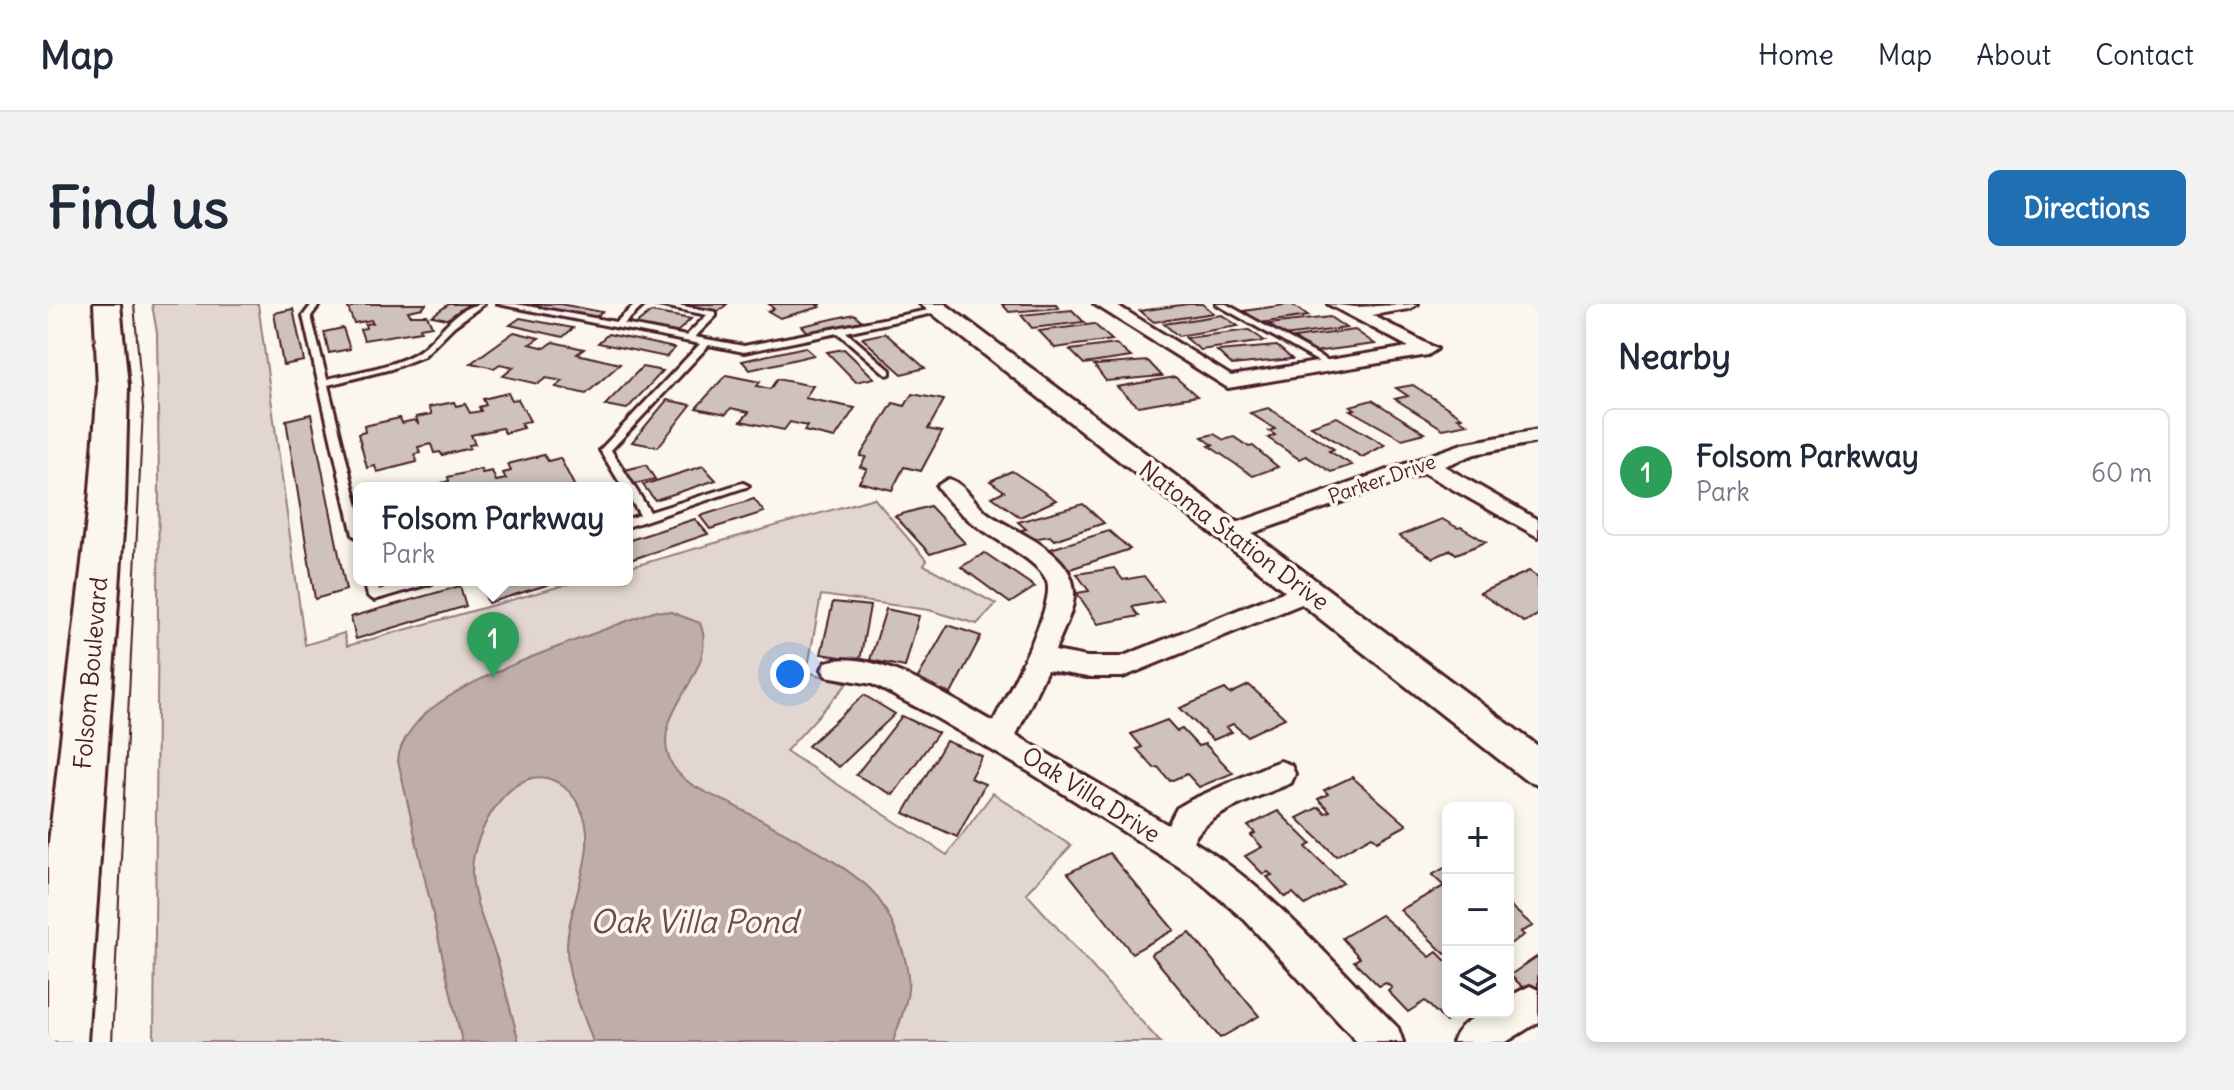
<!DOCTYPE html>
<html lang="en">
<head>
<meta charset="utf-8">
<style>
	:root { --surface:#fff; --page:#f2f2f3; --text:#1f2937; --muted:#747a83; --line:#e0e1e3; --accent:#1f6fb2 }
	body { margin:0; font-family:Delius,sans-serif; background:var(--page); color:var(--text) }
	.controls { position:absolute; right:24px; bottom:24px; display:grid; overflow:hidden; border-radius:12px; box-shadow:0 4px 12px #0003 }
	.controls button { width:72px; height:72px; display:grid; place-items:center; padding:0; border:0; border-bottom:2px solid var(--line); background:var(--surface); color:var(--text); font:40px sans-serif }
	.you { position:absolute; left:742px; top:370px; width:28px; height:28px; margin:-20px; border:6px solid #fff; border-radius:50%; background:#1a73e8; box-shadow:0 0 0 12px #1a73e833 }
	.badge { display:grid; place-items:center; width:52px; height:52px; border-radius:50%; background:var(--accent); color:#fff; font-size:26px; font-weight:700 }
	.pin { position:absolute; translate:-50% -66px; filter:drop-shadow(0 2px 4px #0008) }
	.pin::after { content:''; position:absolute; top:42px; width:28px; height:24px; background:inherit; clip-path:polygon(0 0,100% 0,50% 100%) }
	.popup { position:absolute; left:305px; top:178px; width:280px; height:104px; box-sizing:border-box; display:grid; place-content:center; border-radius:12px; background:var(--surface); filter:drop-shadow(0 2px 6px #0005); font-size:26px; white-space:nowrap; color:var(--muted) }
	.popup b { font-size:30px; color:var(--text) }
	.popup::after { content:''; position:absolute; left:50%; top:100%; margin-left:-16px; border:16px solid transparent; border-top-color:var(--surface) }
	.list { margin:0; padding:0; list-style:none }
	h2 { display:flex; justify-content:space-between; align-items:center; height:104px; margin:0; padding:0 32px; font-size:34px }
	h2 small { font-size:26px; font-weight:400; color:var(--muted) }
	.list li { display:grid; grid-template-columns:52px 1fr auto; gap:24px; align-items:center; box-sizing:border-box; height:128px; margin:0 16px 16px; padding:0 16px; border:2px solid var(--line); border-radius:12px }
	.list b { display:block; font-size:30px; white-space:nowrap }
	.list p { margin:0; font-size:26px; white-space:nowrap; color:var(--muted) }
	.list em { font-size:26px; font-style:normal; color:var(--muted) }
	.icon { flex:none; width:44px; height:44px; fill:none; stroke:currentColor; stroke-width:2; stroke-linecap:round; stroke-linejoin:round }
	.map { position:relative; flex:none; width:1490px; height:738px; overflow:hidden; border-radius:12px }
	header { display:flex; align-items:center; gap:48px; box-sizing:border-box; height:112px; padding:0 40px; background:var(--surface); border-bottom:2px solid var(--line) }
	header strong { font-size:38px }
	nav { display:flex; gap:44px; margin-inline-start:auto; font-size:28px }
	.intro { display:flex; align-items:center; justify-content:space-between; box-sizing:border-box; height:192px; padding:0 48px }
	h1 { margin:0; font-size:56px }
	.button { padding:20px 36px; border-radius:12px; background:var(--accent); color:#fff; font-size:28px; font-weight:700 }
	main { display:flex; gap:48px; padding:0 48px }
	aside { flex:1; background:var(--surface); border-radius:12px; box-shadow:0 4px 12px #0003 }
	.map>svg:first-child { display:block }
</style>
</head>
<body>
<header>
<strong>Map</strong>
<nav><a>Home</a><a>Map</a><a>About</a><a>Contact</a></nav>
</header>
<div class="intro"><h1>Find us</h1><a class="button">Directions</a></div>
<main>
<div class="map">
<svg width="1490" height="738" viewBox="0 0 1490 738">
	<rect width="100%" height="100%" fill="#fbf7ec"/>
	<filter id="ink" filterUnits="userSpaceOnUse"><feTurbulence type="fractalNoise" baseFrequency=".0125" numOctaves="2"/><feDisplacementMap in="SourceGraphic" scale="16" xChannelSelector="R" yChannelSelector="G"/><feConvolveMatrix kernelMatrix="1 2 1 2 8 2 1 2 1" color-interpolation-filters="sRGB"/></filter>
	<g filter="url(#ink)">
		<path fill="#e2d7d0" stroke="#967b7e" stroke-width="2" d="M104,0H210L257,341L296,329L299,342L535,276H579V264L826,194L879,257L876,261L948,300L929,320L881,306L773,291L759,368L800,379L738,447L899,551L945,489L1023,542L978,589L1112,738H106L111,179L109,29Z"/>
		<path fill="#bfadaa" stroke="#907477" stroke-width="2" d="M605,307L623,308L652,319C672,368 603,405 621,454C631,480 660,489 683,500C728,524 778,548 818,581C840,600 863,656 860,685C859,702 850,722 845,738H545C535,707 519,678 519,644C519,603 549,551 536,513C532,501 526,491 516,483C470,445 424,527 424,567C424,598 442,632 451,661C458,687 464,712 471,738H414L350,457C351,435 373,411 391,399C447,361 541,333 605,307Z"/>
		<g fill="#cfc2bc" stroke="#4a1f2b" stroke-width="2">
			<path d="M314,0H378L375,4L360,7L362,11H379L384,22L372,24L373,27L316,36L312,25L318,24L317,20L325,19L323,16L306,19L300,4Z"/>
			<path d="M401,0H421L399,15L384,12Z"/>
			<path d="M485,0H512L554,8L547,14L483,2Z"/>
			<path d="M628,0H679L671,7Z"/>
			<path d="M721,0H774L769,1L772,3L732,14L720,7L726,5Z"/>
			<path d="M954,0H1008L1011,4L961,8Z"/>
			<path d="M1140,0H1154L1166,9L1106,18L1092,7Z"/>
			<path d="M1243,0L1260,12L1212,19L1196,7Z"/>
			<path d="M245,5L256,57L235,61L226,9Z"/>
			<path d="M1024,6L1036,18L984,24L973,11Z"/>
			<path d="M603,8L643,15L627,30L586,22Z"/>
			<path d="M806,10L814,17L761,29L754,22Z"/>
			<path d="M1174,11L1190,22L1130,32L1116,20Z"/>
			<path d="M1282,13L1298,24L1236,32L1221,20Z"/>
			<path d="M472,14L525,24L515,33L462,21Z"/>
			<path d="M1046,20L1064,36L1007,44L991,27Z"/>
			<path d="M295,24L302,45L281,49L276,28Z"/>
			<path d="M1201,26L1217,37L1152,46L1138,34Z"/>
			<path d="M1307,26L1327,40L1265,48L1246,34Z"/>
			<path d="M466,28L491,34L482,40L497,44L505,38L536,45L529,50L572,60L538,90L508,83L515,77L498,74L490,80L455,72L466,63L452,60L446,64L423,59Z"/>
			<path d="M837,29L877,64L854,70L814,34Z"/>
			<path d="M560,30L627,44L618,53L550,39Z"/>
			<path d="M1068,40L1083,53L1036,60L1022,46Z"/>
			<path d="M1229,42L1244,55L1184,61L1169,47Z"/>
			<path d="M757,43L766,51L702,66L694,57Z"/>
			<path d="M796,45L826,74L808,78L779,48Z"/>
			<path d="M1100,57L1114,72L1058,77L1046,61Z"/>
			<path d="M594,63L615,67L579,105L557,101Z"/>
			<path d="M678,71L712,78L709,82L722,85L729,75L765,82L757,94L807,104L787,134L756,127L759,122L742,118L736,126L693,117L701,108L683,104L678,110L648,104Z"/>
			<path d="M1127,73L1149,92L1090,102L1069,83Z"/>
			<path d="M1365,81L1414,113L1410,114L1420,120L1395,125L1347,95L1360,92L1348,84Z"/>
			<path d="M460,89L464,96L470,95L482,117L473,119L475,124L457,129L454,124L423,131L427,140L421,141L422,144L394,151L392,148L386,149L383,140L370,143L372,149L367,150L369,158L329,168L327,162L319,164L310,130L317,128L316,122L352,114L354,119L366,116L370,119L368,113L384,110L381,103L406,98L408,102L417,100L422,109L433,107L431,103L438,101L435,95Z"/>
			<path d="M864,90L896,96L880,125L894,128L873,167L856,163L844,186L811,178L819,165L812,163L818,153L812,152L845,99L857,102Z"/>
			<path d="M619,96L643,101L610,143L584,138Z"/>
			<path d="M1324,96L1377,129L1354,135L1302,106L1307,105L1302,102Z"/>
			<path d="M1220,104L1286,145L1281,147L1304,161L1283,168L1258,152L1251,155L1220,134L1227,131L1221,127L1227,125L1202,109Z"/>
			<path d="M263,110L298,286L267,295L238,116Z"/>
			<path d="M1289,113L1337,141L1314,153L1263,122Z"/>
			<path d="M1166,130L1176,136L1186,133L1201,143L1205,142L1230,163L1205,172L1161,142L1165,141L1154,133Z"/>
			<path d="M496,151L500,157L512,154L527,183L396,184L394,179L401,177L400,173L433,165L434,169L444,167L448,177L458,175L455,169L463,167L460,160Z"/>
			<path d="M598,161L607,175L586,180L577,166Z"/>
			<path d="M655,162L668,176L607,196L595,181Z"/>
			<path d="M964,167L1008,196L972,213L944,193L956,187L942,177Z"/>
			<path d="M706,195L716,208L662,225L652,212Z"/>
			<path d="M1035,200L1056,219L1006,236L1002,232L978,236L970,227L978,225L970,218Z"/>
			<path d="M882,202L917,239L882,250L847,212Z"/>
			<path d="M647,215L660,230L579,257V237Z"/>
			<path d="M1394,215L1410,224L1413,223L1438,238L1408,250L1403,246L1385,254L1351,232Z"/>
			<path d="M1061,227L1082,245L1016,267L996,247Z"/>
			<path d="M937,249L987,283L962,299L913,263Z"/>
			<path d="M1066,264L1075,276L1096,272L1115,297L1084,303L1091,312L1050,320L1029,289L1041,287L1029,270Z"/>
			<path d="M1481,267L1490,273V311L1476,318L1432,289Z"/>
			<path d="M441,276H515L440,299L432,279Z"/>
			<path d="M412,282L418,302L308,335L303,313Z"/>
			<path d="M785,298L822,302L812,356L773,350Z"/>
			<path d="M838,305L871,312L857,363L822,356Z"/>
			<path d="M900,321L933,332L903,390L868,377Z"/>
			<path d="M1201,381L1237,414L1199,432L1185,420L1178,423L1184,428L1165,436L1132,404L1177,385L1182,390Z"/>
			<path d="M816,391L847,410L791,463L760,442Z"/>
			<path d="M854,412L890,429L845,491L808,471Z"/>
			<path d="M1119,416L1129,427L1134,425L1150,442L1157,440L1185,469L1151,483L1139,470L1122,477L1110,463L1106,464L1089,445L1094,443L1083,430Z"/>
			<path d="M898,437L934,452L922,474L937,480L909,533L856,509Z"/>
			<path d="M1304,473L1359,521L1329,537L1324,532L1288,552L1249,514L1271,503L1277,509L1282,507L1270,495L1280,490L1276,486Z"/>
			<path d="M1230,507L1263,540L1258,543L1295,579L1257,601L1245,589L1237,593L1219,573L1224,571L1220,568L1215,570L1197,552L1214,543L1203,531L1207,529L1200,522Z"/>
			<path d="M1061,549L1126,626L1084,649L1020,569Z"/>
			<path d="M1400,562V648L1397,650L1352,606L1396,582L1384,571Z"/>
			<path d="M1460,600L1485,622L1472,628L1476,631L1460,641Z"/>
			<path d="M1333,611L1382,653L1389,648L1400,659V708H1414L1398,718L1377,697L1360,708L1340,687L1344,684L1338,679L1331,682L1306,657L1312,654L1294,634Z"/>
			<path d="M1142,629L1211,712L1172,734L1103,650Z"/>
			<path d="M1490,652V693L1488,695L1462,671Z"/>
		</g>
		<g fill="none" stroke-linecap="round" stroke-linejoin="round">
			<defs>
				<g id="service">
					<path d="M264,0H272L263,12L279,75C304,69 350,62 371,47C392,32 408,0 436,0L406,22L376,52L343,65L280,81L311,207V235L305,231L255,12Z"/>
					<path d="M450,0H468L568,18L588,0H597L576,20L638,32L659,11L605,0H623L668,8V12L647,33L696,42L891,4L895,7L798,28L842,66V70L839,71L790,29L696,48L661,41L563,146L602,208L691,180L695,179L701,182L579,223V215L592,211L579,190V184H575L552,146L652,40Z"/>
					<path d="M1168,0H1178L1288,61L1280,63Z"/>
					<path d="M316,276H328L331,286L366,276H386L384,279L326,296L320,292Z"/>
				</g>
				<g id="minor">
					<path d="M1046,0H1067L1183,72L1361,43L1280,0L1308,3L1370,0L1361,5L1324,11L1389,45L1380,51L1180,84Z"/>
					<path d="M1490,126V138L1427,150L1396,162L1490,216V233L1376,169L1190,234H1174L1170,229L1174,224L1414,140Z"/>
					<path d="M900,175C917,179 927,201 942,211C969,229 1025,248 1026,288C1027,305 1013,330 1007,347L1039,353H1073L1250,282L1259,279L1268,282L1272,288L1268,294L1075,373H1039L999,366L968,431L1120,521L1129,504L1143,496L1221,461L1232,457L1243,461L1247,470L1243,479C1214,492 1159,508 1145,537C1224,585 1285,659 1350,724L1355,738H1309L1197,616L1144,571L983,469L880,409L824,380L778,372L774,365L778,358C826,343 903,395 945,418C958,392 1008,302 999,277C993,263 975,252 963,244C934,226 909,211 889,182Z"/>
					<path d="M1482,682L1490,686V718L1458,738H1404C1414,713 1435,708 1460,708V693Z"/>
				</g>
				<path id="tertiary" d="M872,0H897L1490,442V480L1476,475Z"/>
				<path id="primary" d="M46,0H72L80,82L77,199L39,738H0V546L41,199L50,82Z"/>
			</defs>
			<use href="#service" stroke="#4a1f2b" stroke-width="6"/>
			<use href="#minor" stroke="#4a1f2b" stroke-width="6"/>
			<use href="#tertiary" stroke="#4a1f2b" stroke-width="6"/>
			<use href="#primary" stroke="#4a1f2b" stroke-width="6"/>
			<use href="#service" fill="#fbf7ec" fill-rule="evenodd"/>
			<use href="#minor" fill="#fbf7ec" fill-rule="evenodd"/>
			<use href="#tertiary" fill="#fbf7ec" fill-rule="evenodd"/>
			<use href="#primary" fill="#fbf7ec" fill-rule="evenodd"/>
			<path stroke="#4a1f2b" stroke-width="2" d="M64,738L95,105L86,0"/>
		</g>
	</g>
	<g text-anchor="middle" stroke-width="7" stroke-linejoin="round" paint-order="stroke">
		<g font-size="20" fill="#4a1f2b" stroke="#fbf7ec">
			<text transform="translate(1334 175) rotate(-19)" y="7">Parker Drive</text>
		</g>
		<g font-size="24" fill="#4a1f2b" stroke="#fbf7ec">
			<text transform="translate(1186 232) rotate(37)" y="8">Natoma Station Drive</text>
			<text transform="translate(43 369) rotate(-85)" y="8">Folsom Boulevard</text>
			<text transform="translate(1043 491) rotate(32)" y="8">Oak Villa Drive</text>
		</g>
		<g font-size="32" font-style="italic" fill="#6d4a51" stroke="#fbf7ec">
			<text x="646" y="629">Oak Villa Pond</text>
		</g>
	</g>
</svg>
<div class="controls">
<button>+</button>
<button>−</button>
<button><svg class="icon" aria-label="layers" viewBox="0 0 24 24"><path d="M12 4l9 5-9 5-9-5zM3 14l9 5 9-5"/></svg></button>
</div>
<div class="you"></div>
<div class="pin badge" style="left:445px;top:374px;background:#2e9e5b">1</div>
<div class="popup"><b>Folsom Parkway</b>Park</div>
</div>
<aside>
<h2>Nearby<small></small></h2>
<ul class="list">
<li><span class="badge" style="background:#2e9e5b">1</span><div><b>Folsom Parkway</b><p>Park</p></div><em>60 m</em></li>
</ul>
</aside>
</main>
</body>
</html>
